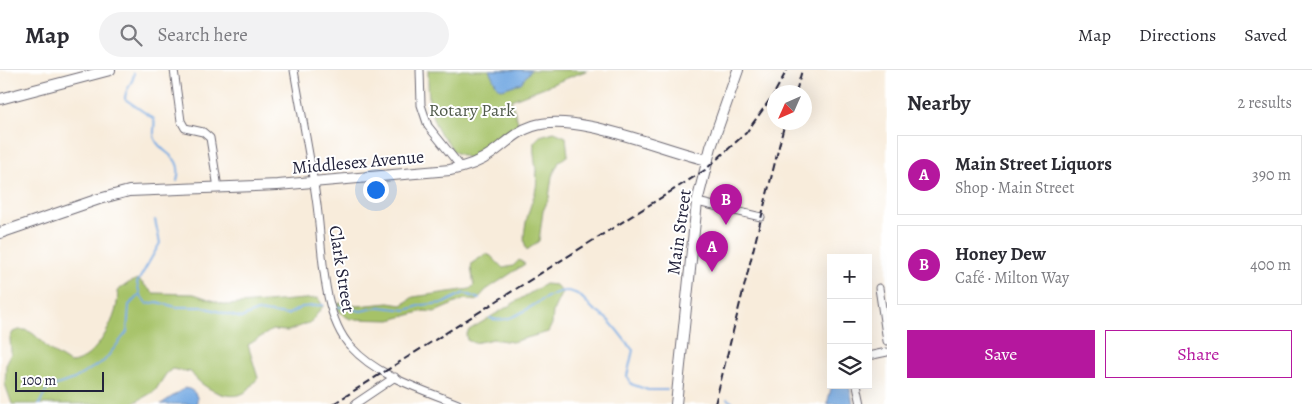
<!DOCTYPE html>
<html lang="en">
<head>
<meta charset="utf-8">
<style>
	:root { --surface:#fff; --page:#f2f2f3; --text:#2b2b33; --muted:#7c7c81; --line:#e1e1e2; --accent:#b5179e }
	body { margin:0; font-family:Alegreya,serif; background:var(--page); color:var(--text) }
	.controls { position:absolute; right:15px; bottom:15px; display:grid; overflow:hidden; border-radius:0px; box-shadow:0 5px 20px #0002 }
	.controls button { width:45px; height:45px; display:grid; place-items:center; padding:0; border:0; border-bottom:1px solid var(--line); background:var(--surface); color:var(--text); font:25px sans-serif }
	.compass { position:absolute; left:767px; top:15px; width:45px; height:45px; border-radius:50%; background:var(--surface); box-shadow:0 5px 20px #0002; rotate:225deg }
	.scale { position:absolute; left:15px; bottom:12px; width:89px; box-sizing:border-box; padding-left:5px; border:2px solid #22223b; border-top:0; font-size:14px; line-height:18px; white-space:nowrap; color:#22223b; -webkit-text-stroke:4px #fff; paint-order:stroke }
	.you { position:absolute; left:375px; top:119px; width:18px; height:18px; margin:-12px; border:4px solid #fff; border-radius:50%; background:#1a73e8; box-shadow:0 0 0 8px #1a73e833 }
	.badge { display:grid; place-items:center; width:32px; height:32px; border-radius:50%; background:var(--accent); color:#fff; font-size:16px; font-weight:700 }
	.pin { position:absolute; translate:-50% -41px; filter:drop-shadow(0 1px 2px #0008) }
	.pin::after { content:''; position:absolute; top:26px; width:18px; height:15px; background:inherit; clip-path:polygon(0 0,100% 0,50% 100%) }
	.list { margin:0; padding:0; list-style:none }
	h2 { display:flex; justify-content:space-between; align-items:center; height:65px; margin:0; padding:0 20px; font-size:21px }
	h2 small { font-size:16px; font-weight:400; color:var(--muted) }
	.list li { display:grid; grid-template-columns:32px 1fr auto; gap:15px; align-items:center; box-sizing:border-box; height:80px; margin:0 10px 10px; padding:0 10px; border:1px solid var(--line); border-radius:0px }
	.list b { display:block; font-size:19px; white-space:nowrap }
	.list p { margin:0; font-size:16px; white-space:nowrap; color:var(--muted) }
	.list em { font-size:16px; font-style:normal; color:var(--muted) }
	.actions { display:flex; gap:10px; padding:15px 20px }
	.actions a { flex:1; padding:11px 0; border:1px solid var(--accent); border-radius:0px; text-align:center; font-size:18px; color:var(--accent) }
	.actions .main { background:var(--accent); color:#fff }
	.icon { flex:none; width:28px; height:28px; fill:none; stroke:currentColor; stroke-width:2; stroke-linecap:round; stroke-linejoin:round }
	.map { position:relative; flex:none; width:887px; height:334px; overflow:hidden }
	header { display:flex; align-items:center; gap:30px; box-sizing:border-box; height:70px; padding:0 25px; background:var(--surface); border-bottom:1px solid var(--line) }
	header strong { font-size:24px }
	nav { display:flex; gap:28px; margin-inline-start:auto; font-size:18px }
	.search { width:350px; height:45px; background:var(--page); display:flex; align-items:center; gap:12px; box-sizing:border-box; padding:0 18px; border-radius:28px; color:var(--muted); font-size:19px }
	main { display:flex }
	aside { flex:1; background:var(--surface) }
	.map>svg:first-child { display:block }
</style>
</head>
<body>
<header>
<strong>Map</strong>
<div class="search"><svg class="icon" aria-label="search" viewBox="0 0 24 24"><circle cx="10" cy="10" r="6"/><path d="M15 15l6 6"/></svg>Search here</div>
<nav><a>Map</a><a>Directions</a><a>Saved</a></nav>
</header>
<main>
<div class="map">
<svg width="887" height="334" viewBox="0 0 887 334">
	<rect width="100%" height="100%" fill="#fff"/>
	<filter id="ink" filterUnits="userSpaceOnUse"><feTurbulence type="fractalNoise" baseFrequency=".02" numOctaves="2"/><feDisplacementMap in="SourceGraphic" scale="10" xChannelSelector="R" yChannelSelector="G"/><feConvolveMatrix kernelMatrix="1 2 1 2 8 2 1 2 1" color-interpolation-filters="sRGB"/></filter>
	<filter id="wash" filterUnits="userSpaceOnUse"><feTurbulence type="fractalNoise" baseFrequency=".0096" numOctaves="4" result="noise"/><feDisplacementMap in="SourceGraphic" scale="20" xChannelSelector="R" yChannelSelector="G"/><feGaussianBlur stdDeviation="1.12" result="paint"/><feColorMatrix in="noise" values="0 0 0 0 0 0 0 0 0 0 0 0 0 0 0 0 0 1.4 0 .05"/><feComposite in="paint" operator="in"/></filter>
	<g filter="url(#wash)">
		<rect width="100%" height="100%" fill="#f8ecdb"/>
		<g fill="#a6c268" stroke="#647252">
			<path d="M428,0H588L511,30L519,55L481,84L468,88L452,81C450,71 441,67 437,58C428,39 428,21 428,0Z"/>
			<path d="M554,62L566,67L568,85L559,92L552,106L549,128L543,141L539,171L527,180C519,168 530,136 535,123C540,105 532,89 534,72L540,66Z"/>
			<path d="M486,184L491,186L503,198L513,196L519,190L525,194L486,220L476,231L465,229L435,242L424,241L390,250L350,249L343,245L335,236L339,233L357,236L389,233L402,235L413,227L470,219L474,215L471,198L472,193Z"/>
			<path d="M138,209L153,223L194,224L226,235L318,228L323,236L311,252L288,261L272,260L248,275L258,308C254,312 249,320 244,323C227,332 199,316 191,302L172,299L166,304L155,321L132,334H12L5,314L6,295L11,283L10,268L13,262C31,254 38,270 50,280C56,285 63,288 70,293C94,293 122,243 117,221L130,212Z"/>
			<path d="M545,214L556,215L562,222L553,241L552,254L548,262L512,272L493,269L474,273L467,270L466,265L469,260Z"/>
		</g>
		<g fill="#76aae3" stroke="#4c668f">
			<path d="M489,0H531L521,13L502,19L498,18Z"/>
			<path d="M832,315H849L853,334H827Z"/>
			<path d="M185,318C193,319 200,326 196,334H161Z"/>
		</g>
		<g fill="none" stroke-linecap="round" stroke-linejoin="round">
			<g stroke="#76aae3" stroke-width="2">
				<path d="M134,3C134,13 125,18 125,29L154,49C156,56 152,62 155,69C162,86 184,84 177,111"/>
				<path d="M155,150L160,173L137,213L140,225L147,234L157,232L176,237H203L241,248L257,241L287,245L302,237L323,235"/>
				<path d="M335,236L361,241L380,237L406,240L422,235L444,233L464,223L479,229"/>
				<path d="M490,248C517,259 548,214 572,222C581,224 587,233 593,239C598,243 604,246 608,250C617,259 624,270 633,280L627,306L631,314L648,320H667"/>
				<path d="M727,329L735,334"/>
				<path d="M39,334L48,318L74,309L104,291L127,262L129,235L139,225"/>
			</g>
		</g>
	</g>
	<g filter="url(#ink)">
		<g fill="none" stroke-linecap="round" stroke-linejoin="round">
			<defs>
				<g id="street">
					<path d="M174,0L181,51L185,58L203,62L210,68L218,118"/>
					<path d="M294,0C301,42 310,85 316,128C323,172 320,244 351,277C378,307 422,319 458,334"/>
					<path d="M420,0L421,35L428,56L461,97"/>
					<path d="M697,132L761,147"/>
					<path d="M879,218L887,271"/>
					<path d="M868,286L887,282"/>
					<path d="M857,315L861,334"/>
					<path d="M355,334L395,307"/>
				</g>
				<g id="secondary">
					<path d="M0,29L110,0"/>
					<path d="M0,163L99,129L129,121L278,115L450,100C465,97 480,92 492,83C506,73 517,61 533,56C576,41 662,80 708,90"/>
					<path d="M676,334L697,132L711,77L738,0"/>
				</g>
			</defs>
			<use href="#street" stroke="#6d6973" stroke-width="9"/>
			<use href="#secondary" stroke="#6d6973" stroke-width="12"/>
			<use href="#street" stroke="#fff" stroke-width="7"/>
			<use href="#secondary" stroke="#fff" stroke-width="10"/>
			<g stroke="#22223b" stroke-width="2" stroke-dasharray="8 4" stroke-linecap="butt">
				<path d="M775,22L787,0"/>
				<path d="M796,22L802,0"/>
				<path d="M333,334L705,100L746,63L774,24"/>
				<path d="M715,334L785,52"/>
			</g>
		</g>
	</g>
	<g text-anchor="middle" stroke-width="4" stroke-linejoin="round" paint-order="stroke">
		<g font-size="18" fill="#505a4b" stroke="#fff">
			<text x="472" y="46">Rotary Park</text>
		</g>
		<g font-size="18" fill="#22223b" stroke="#fff">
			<text transform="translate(358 92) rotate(-5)" y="6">Middlesex Avenue</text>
			<text transform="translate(679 162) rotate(-82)" y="6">Main Street</text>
			<text transform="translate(342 199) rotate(81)" y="6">Clark Street</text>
		</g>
	</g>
</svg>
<div class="controls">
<button>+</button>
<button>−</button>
<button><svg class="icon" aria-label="layers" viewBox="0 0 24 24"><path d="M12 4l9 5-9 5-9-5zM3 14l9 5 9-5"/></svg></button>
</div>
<svg class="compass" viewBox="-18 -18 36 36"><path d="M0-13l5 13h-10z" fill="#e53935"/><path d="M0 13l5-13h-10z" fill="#7c7c81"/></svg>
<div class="scale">100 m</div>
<div class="you"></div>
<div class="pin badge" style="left:712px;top:202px">A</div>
<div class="pin badge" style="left:726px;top:155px">B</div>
</div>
<aside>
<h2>Nearby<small>2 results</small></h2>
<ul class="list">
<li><span class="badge">A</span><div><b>Main Street Liquors</b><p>Shop · Main Street</p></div><em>390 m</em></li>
<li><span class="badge">B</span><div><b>Honey Dew</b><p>Café · Milton Way</p></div><em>400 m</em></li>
</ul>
<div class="actions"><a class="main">Save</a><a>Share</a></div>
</aside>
</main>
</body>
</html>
